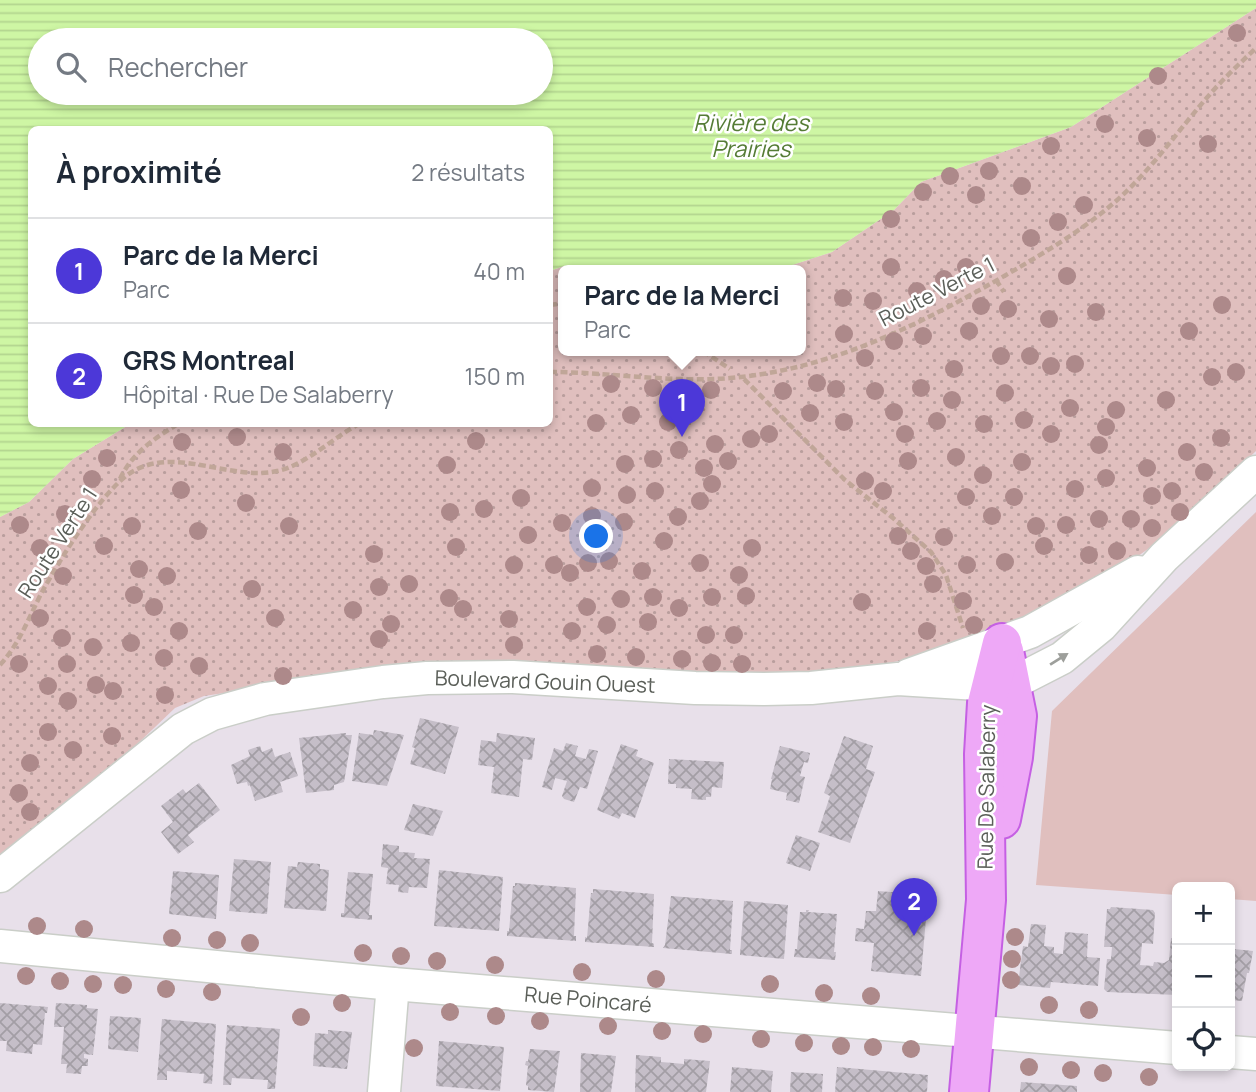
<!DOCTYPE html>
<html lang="fr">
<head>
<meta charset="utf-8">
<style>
	:root { --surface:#fff; --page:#f2f2f3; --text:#1f2937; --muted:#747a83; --line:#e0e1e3; --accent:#4c38d8 }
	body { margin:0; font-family:Manrope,sans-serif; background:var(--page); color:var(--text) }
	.controls { position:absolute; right:21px; bottom:21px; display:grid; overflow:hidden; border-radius:10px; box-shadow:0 4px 10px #0003 }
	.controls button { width:63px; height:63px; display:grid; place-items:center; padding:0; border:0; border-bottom:2px solid var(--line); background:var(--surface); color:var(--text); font:35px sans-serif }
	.you { position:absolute; left:597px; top:537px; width:24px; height:24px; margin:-18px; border:5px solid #fff; border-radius:50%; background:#1a73e8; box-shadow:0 0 0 10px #1a73e833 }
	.badge { display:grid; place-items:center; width:46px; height:46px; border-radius:50%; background:var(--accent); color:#fff; font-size:23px; font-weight:700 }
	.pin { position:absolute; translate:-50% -58px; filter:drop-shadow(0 2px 4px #0008) }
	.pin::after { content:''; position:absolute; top:37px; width:24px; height:21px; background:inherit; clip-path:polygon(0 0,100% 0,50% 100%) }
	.popup { position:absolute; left:558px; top:265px; width:248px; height:91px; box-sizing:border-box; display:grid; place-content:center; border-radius:10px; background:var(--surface); filter:drop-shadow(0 2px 5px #0005); font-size:23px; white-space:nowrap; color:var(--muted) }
	.popup b { font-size:26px; color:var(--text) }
	.popup::after { content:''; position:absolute; left:50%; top:100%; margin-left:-14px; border:14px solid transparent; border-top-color:var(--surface) }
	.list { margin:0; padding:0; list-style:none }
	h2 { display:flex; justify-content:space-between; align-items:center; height:91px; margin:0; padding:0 28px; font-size:30px }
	h2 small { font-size:23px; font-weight:400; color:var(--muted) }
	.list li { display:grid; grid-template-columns:46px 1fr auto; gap:21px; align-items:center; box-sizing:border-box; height:105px; padding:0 28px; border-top:2px solid var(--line) }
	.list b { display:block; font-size:26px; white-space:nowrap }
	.list p { margin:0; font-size:23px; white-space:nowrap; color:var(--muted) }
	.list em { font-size:23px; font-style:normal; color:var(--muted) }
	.icon { flex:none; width:38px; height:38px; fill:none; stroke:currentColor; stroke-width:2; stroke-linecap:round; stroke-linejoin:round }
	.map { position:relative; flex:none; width:1256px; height:1092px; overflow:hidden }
	.search { position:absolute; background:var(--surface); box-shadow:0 4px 10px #0003; left:28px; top:28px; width:525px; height:77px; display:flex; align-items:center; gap:18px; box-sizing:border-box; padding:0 24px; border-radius:38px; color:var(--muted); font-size:26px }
	.panel { position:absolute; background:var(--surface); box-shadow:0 4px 10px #0003; left:28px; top:126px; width:525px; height:301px; border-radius:10px }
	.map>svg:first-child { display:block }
</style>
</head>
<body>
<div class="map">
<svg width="1256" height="1092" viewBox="0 0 1256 1092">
	<defs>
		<pattern id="park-dots" width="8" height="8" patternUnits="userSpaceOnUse" patternTransform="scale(1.75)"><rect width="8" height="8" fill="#e0bfbe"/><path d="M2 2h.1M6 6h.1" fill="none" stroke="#b99e9d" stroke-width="1.8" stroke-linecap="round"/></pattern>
		<pattern id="water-rules" width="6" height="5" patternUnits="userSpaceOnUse" patternTransform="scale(1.75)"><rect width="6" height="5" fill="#cef6a4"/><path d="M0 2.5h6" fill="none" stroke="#b3d58f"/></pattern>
		<pattern id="building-cross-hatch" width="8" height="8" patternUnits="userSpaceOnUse" patternTransform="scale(1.75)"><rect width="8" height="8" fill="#c5bec8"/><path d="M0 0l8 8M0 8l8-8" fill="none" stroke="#a39ea5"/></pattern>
	</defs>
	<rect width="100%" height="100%" fill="#e8e0ea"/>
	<path fill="#e0bfbe" d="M1256,512V901L1230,899V887H1177V895L1036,885L1052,711Z"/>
	<path fill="url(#park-dots)" d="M1256,8V451C1221,485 1187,521 1148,549C1095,588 1035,613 976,640L973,635L927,655L861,669L761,676L503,660L441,661L204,696L175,708L110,770L0,860V517L29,502L73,459L130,424H550V271L564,266L631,271H563V351H801V271H774L832,252L894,210L921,182L1071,127Z"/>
	<path fill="url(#water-rules)" fill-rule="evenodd" d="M0,0H1256V8L1071,127L921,182L894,210L832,252L774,271H631L564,266L550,271V130H32V424H130L73,459L29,502L0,517ZM40,40H541V93H40Z"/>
	<g fill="url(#building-cross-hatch)">
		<path d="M420,718L459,727L445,774L410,764L415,748L412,747Z"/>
		<path d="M374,730L404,735L387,786L352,781L359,733L373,735Z"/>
		<path d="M346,733V735H352L344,782L334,785V790L306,793L299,738Z"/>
		<path d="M497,733L535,738L532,760L523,759L519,797L491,793L494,767L478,765L481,740L496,742Z"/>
		<path d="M844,736L873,746L866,769L875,772L850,843L818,832L830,796L824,793Z"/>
		<path d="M566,743L578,746L575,756L586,759L589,749L598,751L587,789L580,787L574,802L564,799L562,796L567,781L555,778L552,790L542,787L554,748L563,751Z"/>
		<path d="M621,744L638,750L636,756L654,763L635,818L622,813L619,819L597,810Z"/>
		<path d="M260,746L262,752L272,748L275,757L290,752L298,776L280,782L283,792L255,801L250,785L248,786L247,782L237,784L231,765L250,756L248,750Z"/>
		<path d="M780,746L810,753L808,763L804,762L800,776L805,777L799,803L786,800L787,793L770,789L772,779H771Z"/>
		<path d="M669,759L724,762L722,788L712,787L711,797H706V800L691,799L692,789L676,788V784H668Z"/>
		<path d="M199,783L220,810L188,835L194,842L178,854L161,832L173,822L161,806L183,789L186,793Z"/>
		<path d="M413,804L443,811L433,836L404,830Z"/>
		<path d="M796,835L820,843L810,871L786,863Z"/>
		<path d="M383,844L399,846V852L415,853L414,858L430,859L427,888L409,887L408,893L398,892L399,885L386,884L388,868L381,867Z"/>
		<path d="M234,859L271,862L267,914L229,911Z"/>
		<path d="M298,862L320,864V869L329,870L326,911L284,908L288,866L297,867Z"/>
		<path d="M439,870L503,877L499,931L434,926Z"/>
		<path d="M173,871L219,875L216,919L169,914Z"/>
		<path d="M348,872L373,874L369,915H372V920L341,917V913H344Z"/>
		<path d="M515,883L576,888L574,936H576V941L507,936V931H509L513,886H515Z"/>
		<path d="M593,889L654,894L652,943L654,944V947L585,942V937L587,938L591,893H593Z"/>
		<path d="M878,891L928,895L921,976L871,971L874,943L855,941L856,928L864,929L866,911H876Z"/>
		<path d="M671,896L733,901L730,950H732V954L663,948L665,945Z"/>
		<path d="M744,901L788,905L784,959L740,955Z"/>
		<path d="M1111,907L1153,910L1155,913L1153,944L1142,943L1140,965L1153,966L1154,962L1164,963L1169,960L1171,938L1177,939V995L1107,992L1104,989L1107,959H1111L1112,947H1104L1107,909H1110Z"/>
		<path d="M806,910H809L808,912L837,914L834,952H836L835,960L794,957L795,949H797L800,912H806Z"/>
		<path d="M1031,924L1046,925L1044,946L1054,947V953L1063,954L1065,932L1088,934L1087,957L1100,958L1098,986L1051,982L1050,988L1018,985L1023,946L1028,947Z"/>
		<path d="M1234,949L1253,951L1249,973H1247L1242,1001L1230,1000V958H1233Z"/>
		<path d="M0,1003L48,1007L47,1013H45L42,1045L33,1044L32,1054L6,1051L7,1041H0Z"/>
		<path d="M56,1003L87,1005V1008L98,1009L93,1055L84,1054V1058L88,1059V1066H82L81,1074L66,1073L67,1064H61L64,1027H54Z"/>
		<path d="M110,1016L141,1018L138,1052L108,1049Z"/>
		<path d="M162,1019L216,1024L212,1084L203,1083L204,1074L167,1071V1080H157Z"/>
		<path d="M227,1025L280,1029L275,1089H267L268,1080L232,1078L231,1085H223Z"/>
		<path d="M328,1030L352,1032L347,1069L313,1066L315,1033L328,1034Z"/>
		<path d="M439,1041L504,1047L500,1091L436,1086Z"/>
		<path d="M530,1049L560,1051L554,1092L528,1090V1086L526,1085L528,1066L525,1065L526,1061H528Z"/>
		<path d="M581,1053L616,1056L611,1092H580Z"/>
		<path d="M636,1055L661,1057V1062L673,1063L684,1064V1059L710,1061L706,1092H635Z"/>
		<path d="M732,1067L773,1071L771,1092H730Z"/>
		<path d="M837,1067L928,1075L927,1092H835Z"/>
		<path d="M791,1072L823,1074L822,1092H790Z"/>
		<path d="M1021,1082L1077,1086V1092H1020Z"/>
	</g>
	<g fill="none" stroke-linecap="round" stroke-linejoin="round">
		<defs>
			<g id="minor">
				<path d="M909,675L1030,632L1138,572"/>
				<path d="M0,876L183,729L212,714L265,699L383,682L427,678L513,677L695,688L764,689L811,688L898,679L978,684L1025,677L1062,658L1101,626L1164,557L1256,472"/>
				<path d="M0,946L393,984L1177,1048"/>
				<path d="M1230,1052L1256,1054"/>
				<path d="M384,1092L393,984"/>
			</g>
			<g id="major">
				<path d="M1001,819L1013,757L1017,716L1004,651"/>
				<path d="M969,1092L986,900L984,754L987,703L1002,643"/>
			</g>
		</defs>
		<use href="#minor" stroke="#cacec8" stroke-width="35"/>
		<use href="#major" stroke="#c560e3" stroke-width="42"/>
		<g stroke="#c0a698" stroke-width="4.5" stroke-dasharray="7 3.5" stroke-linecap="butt">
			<path d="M996,280L1004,292"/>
			<path d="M550,305L563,303"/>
			<path d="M703,351L730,369"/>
			<path d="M550,372C610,372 670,383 730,378C830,370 921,324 1006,275C1044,253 1083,230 1116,201C1149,172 1175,135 1204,101C1220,82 1238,65 1256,48"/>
			<path d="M744,379L845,480L893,518L931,552L946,575L963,628"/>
			<path d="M120,479C132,453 155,438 178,424"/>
			<path d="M0,665C20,643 29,617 42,592C60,559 98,498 126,476C170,442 229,482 277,471C304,466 334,437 359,424"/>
		</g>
		<use href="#minor" stroke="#fff" stroke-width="32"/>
		<use href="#major" stroke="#eea8f7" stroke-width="38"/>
	</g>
	<g fill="#ad898a">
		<circle cx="1237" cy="33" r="9"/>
		<circle cx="1158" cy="76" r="9"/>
		<circle cx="1105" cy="124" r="9"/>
		<circle cx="1147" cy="138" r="9"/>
		<circle cx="1208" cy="144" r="9"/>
		<circle cx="1051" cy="146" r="9"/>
		<circle cx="989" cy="171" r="9"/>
		<circle cx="950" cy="176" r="9"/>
		<circle cx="1022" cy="186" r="9"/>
		<circle cx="923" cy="192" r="9"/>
		<circle cx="976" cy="195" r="9"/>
		<circle cx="1084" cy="205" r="9"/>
		<circle cx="891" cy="219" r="9"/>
		<circle cx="1058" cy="222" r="9"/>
		<circle cx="1031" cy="238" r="9"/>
		<circle cx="891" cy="267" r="9"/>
		<circle cx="966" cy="267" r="9"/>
		<circle cx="1067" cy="276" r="9"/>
		<circle cx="944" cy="279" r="9"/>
		<circle cx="917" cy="291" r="9"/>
		<circle cx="843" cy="298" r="9"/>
		<circle cx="873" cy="301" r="9"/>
		<circle cx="1222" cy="305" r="9"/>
		<circle cx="981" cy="306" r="9"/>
		<circle cx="1008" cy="309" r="9"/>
		<circle cx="1096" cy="312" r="9"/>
		<circle cx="1049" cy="319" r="9"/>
		<circle cx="969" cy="331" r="9"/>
		<circle cx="1189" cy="331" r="9"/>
		<circle cx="844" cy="334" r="9"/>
		<circle cx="923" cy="336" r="9"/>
		<circle cx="894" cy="341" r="9"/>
		<circle cx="1001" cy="356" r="9"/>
		<circle cx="1030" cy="356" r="9"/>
		<circle cx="865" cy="358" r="9"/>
		<circle cx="1075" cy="364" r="9"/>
		<circle cx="1051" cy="366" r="9"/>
		<circle cx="954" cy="369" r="9"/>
		<circle cx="1236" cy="372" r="9"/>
		<circle cx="1212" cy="377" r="9"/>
		<circle cx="817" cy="383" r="9"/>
		<circle cx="611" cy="384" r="9"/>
		<circle cx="653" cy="388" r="9"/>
		<circle cx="921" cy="388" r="9"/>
		<circle cx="836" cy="389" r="9"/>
		<circle cx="711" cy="390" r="9"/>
		<circle cx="783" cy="391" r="9"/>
		<circle cx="875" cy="391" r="9"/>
		<circle cx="1005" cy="393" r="9"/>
		<circle cx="952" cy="400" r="9"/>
		<circle cx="1166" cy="400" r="9"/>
		<circle cx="1070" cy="408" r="9"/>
		<circle cx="1116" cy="410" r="9"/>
		<circle cx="894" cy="412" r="9"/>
		<circle cx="810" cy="413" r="9"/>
		<circle cx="631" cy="415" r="9"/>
		<circle cx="1024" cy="420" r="9"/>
		<circle cx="937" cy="421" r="9"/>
		<circle cx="668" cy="422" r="9"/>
		<circle cx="844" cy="422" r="9"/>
		<circle cx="596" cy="423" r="9"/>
		<circle cx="984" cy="424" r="9"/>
		<circle cx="1106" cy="427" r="9"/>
		<circle cx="769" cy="434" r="9"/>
		<circle cx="905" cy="434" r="9"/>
		<circle cx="1051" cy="434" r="9"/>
		<circle cx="237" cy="437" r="9"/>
		<circle cx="1221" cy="438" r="9"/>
		<circle cx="751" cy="439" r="9"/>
		<circle cx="476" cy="441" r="9"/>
		<circle cx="182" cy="442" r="9"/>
		<circle cx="715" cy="444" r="9"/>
		<circle cx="1099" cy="445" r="9"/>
		<circle cx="679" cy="450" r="9"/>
		<circle cx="283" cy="452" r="9"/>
		<circle cx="1187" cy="452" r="9"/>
		<circle cx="956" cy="457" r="9"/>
		<circle cx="107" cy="458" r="9"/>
		<circle cx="653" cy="459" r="9"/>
		<circle cx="728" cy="461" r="9"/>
		<circle cx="908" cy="461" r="9"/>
		<circle cx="1022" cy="462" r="9"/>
		<circle cx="625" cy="464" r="9"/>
		<circle cx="447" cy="465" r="9"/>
		<circle cx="704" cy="468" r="9"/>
		<circle cx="1147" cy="468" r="9"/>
		<circle cx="1204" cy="472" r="9"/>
		<circle cx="983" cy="475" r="9"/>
		<circle cx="1106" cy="478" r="9"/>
		<circle cx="92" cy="479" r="9"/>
		<circle cx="865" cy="481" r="9"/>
		<circle cx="712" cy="484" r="9"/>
		<circle cx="592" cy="488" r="9"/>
		<circle cx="1075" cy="489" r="9"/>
		<circle cx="181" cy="490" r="9"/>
		<circle cx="655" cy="491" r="9"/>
		<circle cx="883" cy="491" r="9"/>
		<circle cx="1172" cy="491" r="9"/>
		<circle cx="627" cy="495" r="9"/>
		<circle cx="1152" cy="496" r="9"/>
		<circle cx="966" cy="497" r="9"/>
		<circle cx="1014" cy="497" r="9"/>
		<circle cx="521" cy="498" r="9"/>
		<circle cx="700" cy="501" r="9"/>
		<circle cx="246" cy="503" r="9"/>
		<circle cx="484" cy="509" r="9"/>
		<circle cx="450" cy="512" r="9"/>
		<circle cx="1180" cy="512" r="9"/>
		<circle cx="65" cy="514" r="9"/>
		<circle cx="592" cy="516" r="9"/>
		<circle cx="992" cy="516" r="9"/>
		<circle cx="678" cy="517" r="9"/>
		<circle cx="1099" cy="519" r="9"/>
		<circle cx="1131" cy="519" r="9"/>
		<circle cx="624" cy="522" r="9"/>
		<circle cx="562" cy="523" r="9"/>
		<circle cx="20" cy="525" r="9"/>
		<circle cx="1066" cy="525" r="9"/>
		<circle cx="132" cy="526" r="9"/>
		<circle cx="289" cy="526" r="9"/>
		<circle cx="1036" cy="526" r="9"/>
		<circle cx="1152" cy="528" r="9"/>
		<circle cx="198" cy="531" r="9"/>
		<circle cx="528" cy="535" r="9"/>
		<circle cx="898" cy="536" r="9"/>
		<circle cx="944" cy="537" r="9"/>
		<circle cx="664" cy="541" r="9"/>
		<circle cx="104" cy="546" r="9"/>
		<circle cx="1044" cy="546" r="9"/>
		<circle cx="456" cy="547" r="9"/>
		<circle cx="40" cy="548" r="9"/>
		<circle cx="752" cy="548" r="9"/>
		<circle cx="911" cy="551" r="9"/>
		<circle cx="1117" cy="551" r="9"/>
		<circle cx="374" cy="554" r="9"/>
		<circle cx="1089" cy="555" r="9"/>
		<circle cx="609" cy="561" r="9"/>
		<circle cx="1005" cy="562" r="9"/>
		<circle cx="588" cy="563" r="9"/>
		<circle cx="700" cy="563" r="9"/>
		<circle cx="514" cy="565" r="9"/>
		<circle cx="554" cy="565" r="9"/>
		<circle cx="967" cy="565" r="9"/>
		<circle cx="926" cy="566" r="9"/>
		<circle cx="139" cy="569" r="9"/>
		<circle cx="642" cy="571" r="9"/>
		<circle cx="570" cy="573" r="9"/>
		<circle cx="739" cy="575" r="9"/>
		<circle cx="63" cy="576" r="9"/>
		<circle cx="167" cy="576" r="9"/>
		<circle cx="409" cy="584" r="9"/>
		<circle cx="933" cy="584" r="9"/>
		<circle cx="379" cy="587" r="9"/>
		<circle cx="252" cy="589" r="9"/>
		<circle cx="134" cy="595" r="9"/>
		<circle cx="746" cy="596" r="9"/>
		<circle cx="653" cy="597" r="9"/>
		<circle cx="712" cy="597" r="9"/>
		<circle cx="449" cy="598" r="9"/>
		<circle cx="621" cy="599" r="9"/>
		<circle cx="963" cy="601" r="9"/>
		<circle cx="862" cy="602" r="9"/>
		<circle cx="154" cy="607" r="9"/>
		<circle cx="587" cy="607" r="9"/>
		<circle cx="679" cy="608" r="9"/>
		<circle cx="463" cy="609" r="9"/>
		<circle cx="353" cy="610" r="9"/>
		<circle cx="40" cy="618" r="9"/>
		<circle cx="275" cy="618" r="9"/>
		<circle cx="509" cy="619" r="9"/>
		<circle cx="648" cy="622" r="9"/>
		<circle cx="391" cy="624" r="9"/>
		<circle cx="607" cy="625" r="9"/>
		<circle cx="974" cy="625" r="9"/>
		<circle cx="179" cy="631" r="9"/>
		<circle cx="572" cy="631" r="9"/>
		<circle cx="927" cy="631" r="9"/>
		<circle cx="706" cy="635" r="9"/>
		<circle cx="734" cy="635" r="9"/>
		<circle cx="62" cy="638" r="9"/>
		<circle cx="379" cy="639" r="9"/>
		<circle cx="131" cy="643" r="9"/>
		<circle cx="514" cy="645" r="9"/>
		<circle cx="93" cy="647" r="9"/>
		<circle cx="597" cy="654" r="9"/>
		<circle cx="636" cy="657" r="9"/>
		<circle cx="164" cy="658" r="9"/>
		<circle cx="682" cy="659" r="9"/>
		<circle cx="712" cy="663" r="9"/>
		<circle cx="19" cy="664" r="9"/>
		<circle cx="67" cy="664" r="9"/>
		<circle cx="742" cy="664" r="9"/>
		<circle cx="199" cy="666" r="9"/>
		<circle cx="283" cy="676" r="9"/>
		<circle cx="96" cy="685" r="9"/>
		<circle cx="48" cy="686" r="9"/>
		<circle cx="113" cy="691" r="9"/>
		<circle cx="165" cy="695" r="9"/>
		<circle cx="68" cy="701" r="9"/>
		<circle cx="48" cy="732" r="9"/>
		<circle cx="112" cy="736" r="9"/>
		<circle cx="73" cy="750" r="9"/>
		<circle cx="30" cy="763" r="9"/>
		<circle cx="19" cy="793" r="9"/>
		<circle cx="30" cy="812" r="9"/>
		<circle cx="37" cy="926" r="9"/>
		<circle cx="84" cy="929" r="9"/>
		<circle cx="1015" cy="937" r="9"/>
		<circle cx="172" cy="938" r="9"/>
		<circle cx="217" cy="940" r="9"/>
		<circle cx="250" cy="943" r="9"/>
		<circle cx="363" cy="953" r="9"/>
		<circle cx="401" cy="956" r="9"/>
		<circle cx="1012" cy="959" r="9"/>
		<circle cx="437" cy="961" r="9"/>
		<circle cx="495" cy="965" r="9"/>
		<circle cx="582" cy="972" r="9"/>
		<circle cx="26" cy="976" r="9"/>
		<circle cx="656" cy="979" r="9"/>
		<circle cx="1011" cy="980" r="9"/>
		<circle cx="60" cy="981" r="9"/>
		<circle cx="93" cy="984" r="9"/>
		<circle cx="770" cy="984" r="9"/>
		<circle cx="123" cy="985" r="9"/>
		<circle cx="166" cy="989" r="9"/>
		<circle cx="212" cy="992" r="9"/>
		<circle cx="824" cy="993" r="9"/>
		<circle cx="871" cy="996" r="9"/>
		<circle cx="342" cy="1003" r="9"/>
		<circle cx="1049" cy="1005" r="9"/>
		<circle cx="1089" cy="1010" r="9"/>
		<circle cx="450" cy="1012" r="9"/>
		<circle cx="496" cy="1016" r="9"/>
		<circle cx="301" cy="1017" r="9"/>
		<circle cx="540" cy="1021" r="9"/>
		<circle cx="608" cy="1026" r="9"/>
		<circle cx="662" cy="1031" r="9"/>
		<circle cx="703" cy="1034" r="9"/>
		<circle cx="761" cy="1039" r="9"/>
		<circle cx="804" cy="1043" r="9"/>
		<circle cx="841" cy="1046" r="9"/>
		<circle cx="873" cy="1047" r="9"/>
		<circle cx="414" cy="1048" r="9"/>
		<circle cx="911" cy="1049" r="9"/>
		<circle cx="1029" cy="1067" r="9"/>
		<circle cx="1071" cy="1070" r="9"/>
		<circle cx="1103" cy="1073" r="9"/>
		<circle cx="1149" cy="1077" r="9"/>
	</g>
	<defs><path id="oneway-solid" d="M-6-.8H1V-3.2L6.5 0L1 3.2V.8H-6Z" transform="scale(1.75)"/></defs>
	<use fill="#9d9f9b" href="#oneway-solid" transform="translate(1059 659) rotate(-32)"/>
	<g text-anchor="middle" stroke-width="5" stroke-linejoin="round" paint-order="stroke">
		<g font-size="21" fill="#5b5f59" stroke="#fff">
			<text transform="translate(937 292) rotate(-27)" y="7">Route Verte 1</text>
			<text transform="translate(58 543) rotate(-57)" y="7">Route Verte 1</text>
			<text transform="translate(545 682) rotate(2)" y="7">Boulevard Gouin Ouest</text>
			<text transform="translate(987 787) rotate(-89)" y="7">Rue De Salaberry</text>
			<text transform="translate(588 1000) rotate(5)" y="7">Rue Poincaré</text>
		</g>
		<g font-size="23" font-style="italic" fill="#557c36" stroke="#fff">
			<text x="751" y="131">Rivière des<tspan x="751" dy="26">Prairies</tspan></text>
		</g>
	</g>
</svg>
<div class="controls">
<button>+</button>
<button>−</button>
<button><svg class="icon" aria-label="locate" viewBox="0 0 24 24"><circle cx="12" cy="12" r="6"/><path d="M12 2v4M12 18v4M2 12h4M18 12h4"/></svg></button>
</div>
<div class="you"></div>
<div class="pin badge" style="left:682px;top:437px">1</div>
<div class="popup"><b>Parc de la Merci</b>Parc</div>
<div class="pin badge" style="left:914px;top:936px">2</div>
<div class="search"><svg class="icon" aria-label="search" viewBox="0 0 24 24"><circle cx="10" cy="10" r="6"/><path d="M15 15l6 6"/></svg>Rechercher</div>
<section class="panel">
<h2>À proximité<small>2 résultats</small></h2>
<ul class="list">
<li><span class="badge">1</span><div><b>Parc de la Merci</b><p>Parc</p></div><em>40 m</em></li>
<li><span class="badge">2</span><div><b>GRS Montreal</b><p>Hôpital · Rue De Salaberry</p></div><em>150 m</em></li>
</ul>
</section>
</div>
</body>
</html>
